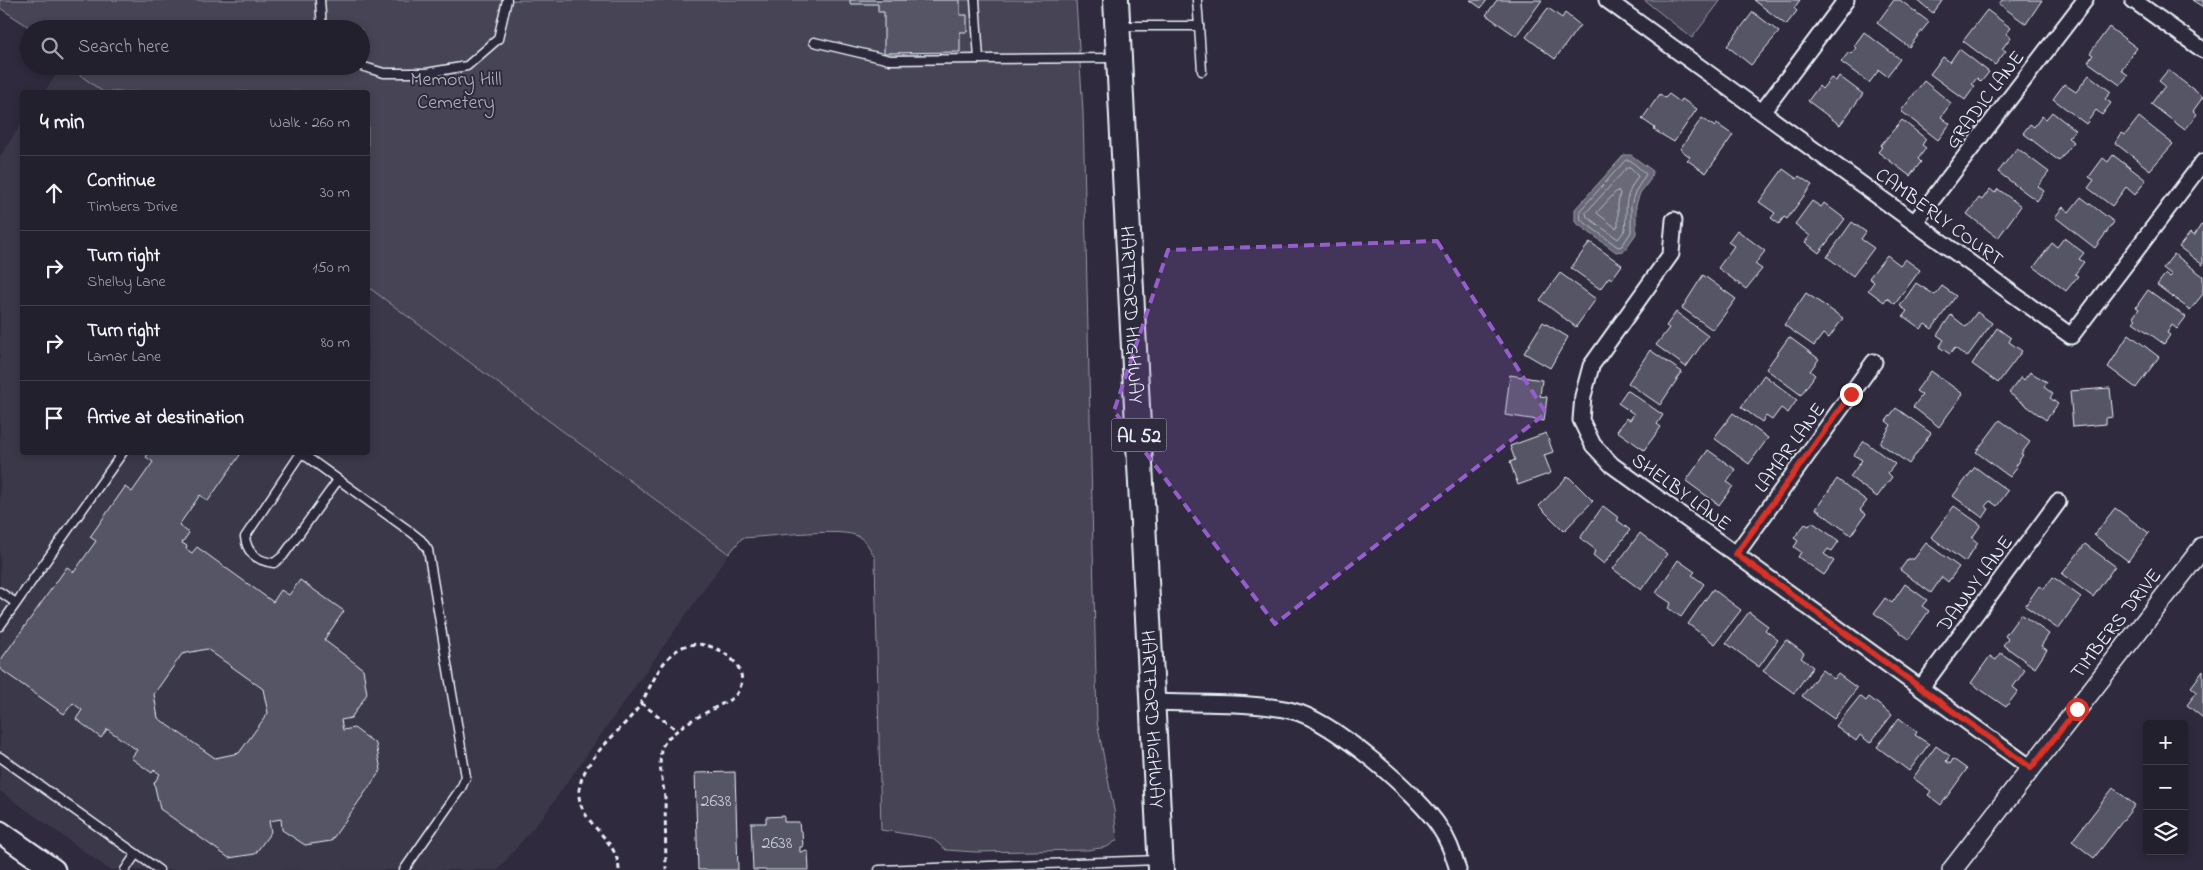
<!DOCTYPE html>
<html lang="en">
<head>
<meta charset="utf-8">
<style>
	:root { --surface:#23202e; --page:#2b2836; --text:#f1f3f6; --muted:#a3a3aa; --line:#403e4a }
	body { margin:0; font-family:"Indie Flower",sans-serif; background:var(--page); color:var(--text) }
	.controls { position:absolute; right:15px; bottom:15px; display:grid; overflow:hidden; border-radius:5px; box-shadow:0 2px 8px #0003 }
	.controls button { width:45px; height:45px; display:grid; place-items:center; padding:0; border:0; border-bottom:1px solid var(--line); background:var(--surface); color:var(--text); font:25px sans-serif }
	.stop { position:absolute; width:15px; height:15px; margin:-11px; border:4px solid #d93025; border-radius:50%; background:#fff }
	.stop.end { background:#d93025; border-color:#fff; box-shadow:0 1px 5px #0008 }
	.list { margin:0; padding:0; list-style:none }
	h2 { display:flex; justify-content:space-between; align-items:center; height:65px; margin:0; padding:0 20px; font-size:21px }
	h2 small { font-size:16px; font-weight:400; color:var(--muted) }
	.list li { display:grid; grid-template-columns:32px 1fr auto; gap:15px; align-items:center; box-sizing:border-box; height:75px; padding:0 20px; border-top:1px solid var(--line) }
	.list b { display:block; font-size:19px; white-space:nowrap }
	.list p { margin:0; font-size:16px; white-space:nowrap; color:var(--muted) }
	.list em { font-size:16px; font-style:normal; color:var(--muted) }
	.icon { flex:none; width:28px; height:28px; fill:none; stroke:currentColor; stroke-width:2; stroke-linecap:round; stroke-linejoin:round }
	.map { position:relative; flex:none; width:2203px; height:870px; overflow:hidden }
	.search { position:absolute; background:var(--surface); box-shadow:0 2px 8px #0003; left:20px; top:20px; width:350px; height:55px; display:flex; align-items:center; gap:12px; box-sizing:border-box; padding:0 18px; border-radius:28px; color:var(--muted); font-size:19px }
	.panel { position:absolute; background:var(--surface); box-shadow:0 2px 8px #0003; left:20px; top:90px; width:350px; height:365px; border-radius:5px }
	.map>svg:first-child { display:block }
</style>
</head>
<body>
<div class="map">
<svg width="2203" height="870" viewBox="0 0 2203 870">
	<rect width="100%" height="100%" fill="#2f2a3d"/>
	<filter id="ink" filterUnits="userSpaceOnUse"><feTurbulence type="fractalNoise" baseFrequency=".02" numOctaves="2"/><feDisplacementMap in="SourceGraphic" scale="10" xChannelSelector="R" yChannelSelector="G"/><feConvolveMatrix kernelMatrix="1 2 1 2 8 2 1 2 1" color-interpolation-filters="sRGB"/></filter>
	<g filter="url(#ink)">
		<g fill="#3b3749">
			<path d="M62,66H68L103,92H44Z"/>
			<path d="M22,123V452H368V287L729,554L545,814L498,870H110L0,791V156Z"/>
		</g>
		<g fill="#464455" stroke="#979aa6">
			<path d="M0,0H1076L1083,112L1097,722L1114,810L1117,840L1107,847L1088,850L975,852L946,850L932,838L881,830L875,558C870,549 866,539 855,535C834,528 767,537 742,538L729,554L368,287V92H103L68,66H361V29H32L0,8Z"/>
			<path d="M1644,0H1721L1692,38Z"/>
		</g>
		<path fill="#696978" stroke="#9c9fab" d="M1624,155H1631L1653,171L1650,180L1640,193L1636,205V234L1624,251L1616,252L1575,222V209Z"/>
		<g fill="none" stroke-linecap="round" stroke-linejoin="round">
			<g stroke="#b5bbc5" stroke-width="1">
				<path d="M1626,160H1630L1646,174L1635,192L1631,205V232L1622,246L1618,247L1581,220L1580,211Z"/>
				<path d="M1627,168H1630L1638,176C1622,202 1628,202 1625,230L1618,239L1587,217L1586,213Z"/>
				<path d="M1616,192L1618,191L1620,193L1618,204V226L1616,228L1597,213Z"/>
			</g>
		</g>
		<g fill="#575565" stroke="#e8f1f8" fill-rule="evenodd">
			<path d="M850,0H960V15H967V32H960V52L884,53V12H878V4H850Z"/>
			<path d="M1470,0H1487L1481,8Z"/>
			<path d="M1497,0H1542L1516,36L1486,15Z"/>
			<path d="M1754,0H1800L1794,8L1797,11L1786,25Z"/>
			<path d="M1894,0H1900L1929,22L1909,47L1877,23Z"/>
			<path d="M1917,0H1943L1933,13Z"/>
			<path d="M2002,0H2042L2026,24L1999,4Z"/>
			<path d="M2192,0H2203V7Z"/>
			<path d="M1548,8L1562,18L1565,13L1580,25L1555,59L1526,37Z"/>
			<path d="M1987,10L2011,28L2006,34L2011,37L2002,49L2006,51L1995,65L1963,41Z"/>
			<path d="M1753,12L1779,32L1751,65L1727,46Z"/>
			<path d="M2109,27L2137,48L2121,70L2128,75L2120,85L2088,62L2093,55L2090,53Z"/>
			<path d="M1864,32L1900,59L1887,76L1879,70L1869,83L1841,62L1849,52L1851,54L1856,48L1854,46Z"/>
			<path d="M1959,49L1989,72L1981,82L1977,78L1972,84L1975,86L1965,100L1930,74L1943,57L1950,62Z"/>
			<path d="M2168,70L2203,97L2193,111L2197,114L2185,130L2151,104L2165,86L2159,81Z"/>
			<path d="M2089,75L2111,92L2105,99L2111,103L2102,115L2096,110L2086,124L2053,99L2064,84L2076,92Z"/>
			<path d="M1839,76L1863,94L1840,125L1808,101L1819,86L1822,89L1831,78L1836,81Z"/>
			<path d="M1924,81L1951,103L1941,117L1950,124L1938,140L1901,111Z"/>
			<path d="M1660,94L1665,98L1669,94L1680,102L1682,99L1697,109L1674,142L1654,130L1655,128L1642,119Z"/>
			<path d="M2052,112L2075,130L2068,138L2074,142L2059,161L2023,133L2030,124L2034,127L2042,116L2046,119Z"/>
			<path d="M2139,117L2173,144L2150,170L2115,143L2122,133L2125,135Z"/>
			<path d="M1702,118L1715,127L1717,124L1733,135L1706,173L1687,160L1690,157L1680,149Z"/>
			<path d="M1902,120L1926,139L1922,145L1926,148L1918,159L1921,162L1910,176L1878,152L1882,147L1880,146Z"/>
			<path d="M2017,148L2049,172L2038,186L2044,191L2037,201L1998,172Z"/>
			<path d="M2113,155L2146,180L2135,195L2126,187L2112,206L2088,188L2094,180L2089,177L2103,158L2108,162Z"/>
			<path d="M1783,169L1797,179L1799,176L1812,185L1787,219L1784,217L1779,224L1771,218L1775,213L1759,202Z"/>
			<path d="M1990,189L1995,193L1998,189L2021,206L1998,238L1967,214L1979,198L1982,200Z"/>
			<path d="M2081,197L2114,222L2095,248L2055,217L2063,207L2069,212Z"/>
			<path d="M1812,201L1821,207L1824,203L1845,219L1819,253L1805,242L1810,236L1795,224Z"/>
			<path d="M1852,222L1866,232L1861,239L1874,248L1853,276L1827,257Z"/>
			<path d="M2201,225L2203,226V265L2179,247L2190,233L2194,236Z"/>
			<path d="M1737,230L1765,251L1755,264L1762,269L1746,289L1718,268L1734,246L1728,242Z"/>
			<path d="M2064,238L2084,253L2079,259L2084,262L2075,274L2078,276L2066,291L2034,267L2052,243L2057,247Z"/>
			<path d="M1590,242L1622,265L1612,279L1609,277L1600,289L1571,268Z"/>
			<path d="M2174,254L2203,276V294L2190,310L2157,285L2163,277L2166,274L2170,277L2172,275L2163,268Z"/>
			<path d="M1887,255L1900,265L1905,259L1920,270L1895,304L1887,298L1884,302L1868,290L1874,282L1869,278Z"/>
			<path d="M1560,273L1596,299L1576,327L1540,300Z"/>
			<path d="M1703,275L1736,299L1713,330L1682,308Z"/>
			<path d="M1916,283L1935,295L1942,286L1956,296L1932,329L1925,324L1921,329L1903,316L1907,311L1900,306Z"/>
			<path d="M2148,290L2186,317L2177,329L2172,325L2167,333L2170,335L2164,344L2133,322L2136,319L2133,317L2139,309L2136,307Z"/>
			<path d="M1806,293L1843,318L1829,338L1823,334L1814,346L1784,325Z"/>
			<path d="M1676,312L1708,336L1686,367L1656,345L1669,328L1666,326Z"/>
			<path d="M1977,312L1992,323L1967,357L1955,348L1950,354L1939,347L1944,340L1937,335L1951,315L1966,327Z"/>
			<path d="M1543,322L1568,337L1550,368L1524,353Z"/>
			<path d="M1997,328L2011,338L2009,342L2022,351L1998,383L1972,364Z"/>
			<path d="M2129,334L2159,357L2136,388L2108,367Z"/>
			<path d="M1789,337L1819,359L1810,371L1815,375L1801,395L1766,369Z"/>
			<path d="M1650,350L1682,372L1660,405L1628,383Z"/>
			<path d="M1931,371L1963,394L1939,427L1913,407L1922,395L1916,391Z"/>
			<path d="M2030,372L2047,382L2044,387L2053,394L2050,398L2058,404L2046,420L2009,393L2021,377L2024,380Z"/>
			<path d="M1510,375L1542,380L1540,396L1547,397L1544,421L1505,415Z"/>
			<path d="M1764,375L1797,400L1788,413L1781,408L1772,420L1766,416L1762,422L1741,407Z"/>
			<path d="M2110,388L2113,417L2106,418V424L2073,427L2070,391Z"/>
			<path d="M1627,390L1663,415L1657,424L1661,427L1644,450L1617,431L1627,418L1630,420L1634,414L1618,403Z"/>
			<path d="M1896,408L1931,433L1909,464L1880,443L1891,425L1886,421Z"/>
			<path d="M1733,413L1768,438L1749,464L1714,438Z"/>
			<path d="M2000,420L2030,442L2021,454L2023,455L2015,466L2017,468L2010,477L1976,452Z"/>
			<path d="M1546,433L1553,452L1544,455L1551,473L1518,485L1510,462L1515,460L1510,446Z"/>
			<path d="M1864,441L1895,464L1888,473L1892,477L1877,497L1850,477L1862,460L1854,455Z"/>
			<path d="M1708,450L1736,470L1727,482L1733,486L1719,505L1686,481Z"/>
			<path d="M149,452H242L208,501L200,495L179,525L189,533L182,543L187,546L186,549L192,553L197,547L273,602L281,590L289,595L300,580L344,611L324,640L363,669L367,694L351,718L341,720L343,730L354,728L376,744L381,770L331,841L305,845L282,830L281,819L269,821L271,832L255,854L229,858L160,809L154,783L160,774L154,770L152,773L131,758L137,750L107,729L101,738L76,719L82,710L73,703L64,714L0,669V661L67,567L74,572L96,541L90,537L125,487L132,492L153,462L146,457ZM207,649L263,689L268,713L239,753L215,758L158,718L154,694L182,654Z"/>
			<path d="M1975,467L2008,491L1997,506L1990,501L1985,506L1989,509L1983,518L1953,496Z"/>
			<path d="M1568,476L1593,501L1564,531L1539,506Z"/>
			<path d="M1837,479L1867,501L1860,510L1866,514L1851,535L1816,509Z"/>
			<path d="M1603,506L1619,518L1617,520L1630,530L1604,564L1593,555L1596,550L1580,538Z"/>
			<path d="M1954,506L1981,525L1972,538L1978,543L1965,562L1931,537Z"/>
			<path d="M2115,508L2149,533L2128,561L2094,535Z"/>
			<path d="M1812,522L1839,541L1832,551L1828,549L1824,554L1834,561L1824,575L1798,557L1801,552L1794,547L1798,541L1794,538L1805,524L1809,526Z"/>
			<path d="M1640,533L1667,554L1641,590L1613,569Z"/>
			<path d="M1926,543L1959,567L1948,582L1942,577L1931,593L1900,570L1908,559H1914Z"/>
			<path d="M2085,544L2115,566L2093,597L2062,574Z"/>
			<path d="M1678,560L1695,572L1692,575L1704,584L1681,617L1668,608L1671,603L1656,593Z"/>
			<path d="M2053,577L2081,597L2058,629L2025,606L2039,586L2044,589Z"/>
			<path d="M1905,584L1927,600L1922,606L1929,611L1909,639L1874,613L1885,598L1892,603Z"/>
			<path d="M1713,589L1741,610L1715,644L1688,624Z"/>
			<path d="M1749,612L1768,626L1765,630L1778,640L1759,667L1726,643Z"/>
			<path d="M2021,614L2049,634L2041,646L2047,650L2035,668L2003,645L2008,639L2005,636Z"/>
			<path d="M1786,640L1804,653L1801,658L1813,667L1794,693L1763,671Z"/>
			<path d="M2001,653L2025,670L2013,687L2018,691L2006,707L1971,683L1990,656L1996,660Z"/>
			<path d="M1822,670L1834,679L1838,674L1857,688L1834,719L1802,696Z"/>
			<path d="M2203,671V718L2187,705L2197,692L2191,687Z"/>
			<path d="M1860,696L1866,701L1869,697L1892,715L1870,743L1860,735L1856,741L1836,726Z"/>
			<path d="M1899,718L1917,732L1915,735L1929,744L1909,771L1877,747Z"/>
			<path d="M1936,746L1950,756L1946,761L1950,764L1953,759L1967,769L1941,805L1928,795L1931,791L1913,778Z"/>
			<path d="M735,772L738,870H698L695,773Z"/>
			<path d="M2113,788L2135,805L2094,858L2072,841Z"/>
			<path d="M784,816V822H799L800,831H802L803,847H800V852L808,851L809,870H753L751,823H766V817Z"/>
		</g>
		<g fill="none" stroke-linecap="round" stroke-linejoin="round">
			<defs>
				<g id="service">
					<path d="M320,0L322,29"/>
					<path d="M975,0L979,59L1115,58"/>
					<path d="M1120,26H1199L1197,0"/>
					<path d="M1199,26L1202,71"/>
					<path d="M814,42L890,60L979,59"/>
					<path d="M361,66L384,73H426L467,66L498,39L507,0"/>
					<path d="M300,452L411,532L421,540L428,550L466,777L461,788L404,870"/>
					<path d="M301,453L245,537C247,554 258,561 274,563L283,556L338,480"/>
					<path d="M0,592L16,603"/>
					<path d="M0,626L123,452"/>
					<path d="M0,757L159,870"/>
					<path d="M125,870L136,854"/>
					<path d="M879,870L1159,860"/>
				</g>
				<g id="minor">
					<path d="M1607,0L2071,336L2203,162"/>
					<path d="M2133,0L2203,50"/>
					<path d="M1763,111L1846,0"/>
					<path d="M1674,220L1671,254L1591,366L1583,396L1581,420L1593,445L1612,465L2031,768"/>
					<path d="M1915,222L2085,0"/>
					<path d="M1736,554L1874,362"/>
					<path d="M1921,688L2058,502"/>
					<path d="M1153,702C1198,704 1250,701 1293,711C1332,720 1419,795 1440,828C1449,841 1454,856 1458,870"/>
				</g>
				<path id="tertiary" d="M1952,870L2203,547"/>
				<path id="secondary" d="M0,832L54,870"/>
				<g id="primary">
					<path id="s1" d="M1116,0L1161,870"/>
				</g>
			</defs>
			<use href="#service" stroke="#e8f1f8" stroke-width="11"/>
			<use href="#minor" stroke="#e8f1f8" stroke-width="19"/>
			<use href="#tertiary" stroke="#e8f1f8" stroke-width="22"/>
			<use href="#secondary" stroke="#e8f1f8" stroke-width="25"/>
			<use href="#primary" stroke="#e8f1f8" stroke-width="28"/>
			<g stroke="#e8f1f8" stroke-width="3" stroke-dasharray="5 4" stroke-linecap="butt">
				<path d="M641,703L677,730"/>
				<path d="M619,870C618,837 577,823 579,791C582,757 623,731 640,705C651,687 660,660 679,649C707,631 763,668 733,698L685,724L668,738L661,748L660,766L665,798L666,870"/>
			</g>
			<use href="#service" stroke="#2f2a3d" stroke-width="8"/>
			<use href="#minor" stroke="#2f2a3d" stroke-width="15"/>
			<use href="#tertiary" stroke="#2f2a3d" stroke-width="19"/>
			<use href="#secondary" stroke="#2f2a3d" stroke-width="21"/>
			<use href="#primary" stroke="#2f2a3d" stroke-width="24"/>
		</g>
	</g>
	<g fill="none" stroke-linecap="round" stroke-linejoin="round" filter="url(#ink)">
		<path stroke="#d93025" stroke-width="6" d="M1851,394L1736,554L2031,768L2077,709"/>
	</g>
	<path fill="#965dcd" fill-opacity="0.2" stroke="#965dcd" stroke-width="4" stroke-dasharray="10 6" stroke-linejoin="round" d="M1437,241L1546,413L1275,624L1114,411L1168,250Z"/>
	<g text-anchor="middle" stroke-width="4" stroke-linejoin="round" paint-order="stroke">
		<g font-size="18" fill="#c4cad3">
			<text x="716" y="806">2638</text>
			<text x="777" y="848">2638</text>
		</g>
		<rect fill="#2f2a3d" stroke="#b0b5c0" stroke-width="1" x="1111.5" y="418.5" width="55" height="33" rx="4"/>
		<g font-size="19" font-weight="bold" fill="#e8f1f8">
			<text x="1139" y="442">AL 52</text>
		</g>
		<g font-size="20" fill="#afb4bf" stroke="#2f2a3d">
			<text x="456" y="85">Memory Hill<tspan x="456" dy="23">Cemetery</tspan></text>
		</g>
		<g font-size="20" fill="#e8f1f8" stroke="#2f2a3d">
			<text transform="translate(1984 99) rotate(-53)" y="7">GRADIC LANE</text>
			<text transform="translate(1940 216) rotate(36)" y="7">CAMBERLY COURT</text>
			<text dy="7" stroke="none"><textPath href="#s1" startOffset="315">HARTFORD HIGHWAY</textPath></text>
			<text transform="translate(1789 447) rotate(-54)" y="7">LAMAR LANE</text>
			<text transform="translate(1682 491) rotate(36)" y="7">SHELBY LANE</text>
			<text transform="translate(1974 583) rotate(-54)" y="7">DANNY LANE</text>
			<text transform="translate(2115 623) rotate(-52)" y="7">TIMBERS DRIVE</text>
			<text dy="7" stroke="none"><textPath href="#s1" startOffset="720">HARTFORD HIGHWAY</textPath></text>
		</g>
	</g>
</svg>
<div class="controls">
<button>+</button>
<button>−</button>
<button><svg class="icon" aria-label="layers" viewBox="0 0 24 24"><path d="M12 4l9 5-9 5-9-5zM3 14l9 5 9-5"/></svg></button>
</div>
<div class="stop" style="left:2077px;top:709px"></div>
<div class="stop end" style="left:1851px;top:394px"></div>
<div class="search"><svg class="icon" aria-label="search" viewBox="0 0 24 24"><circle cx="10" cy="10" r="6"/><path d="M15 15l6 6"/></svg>Search here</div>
<section class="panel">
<h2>4 min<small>Walk · 260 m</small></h2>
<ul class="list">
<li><svg class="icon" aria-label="ahead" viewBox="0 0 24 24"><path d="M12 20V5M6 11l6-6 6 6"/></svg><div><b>Continue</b><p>Timbers Drive</p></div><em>30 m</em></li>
<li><svg class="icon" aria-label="right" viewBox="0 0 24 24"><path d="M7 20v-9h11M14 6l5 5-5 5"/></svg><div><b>Turn right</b><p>Shelby Lane</p></div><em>150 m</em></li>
<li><svg class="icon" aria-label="right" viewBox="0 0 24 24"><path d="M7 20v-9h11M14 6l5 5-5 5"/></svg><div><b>Turn right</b><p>Lamar Lane</p></div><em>80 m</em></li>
<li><svg class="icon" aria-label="arrive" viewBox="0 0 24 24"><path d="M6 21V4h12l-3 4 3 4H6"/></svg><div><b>Arrive at destination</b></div></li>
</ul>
</section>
</div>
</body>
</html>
